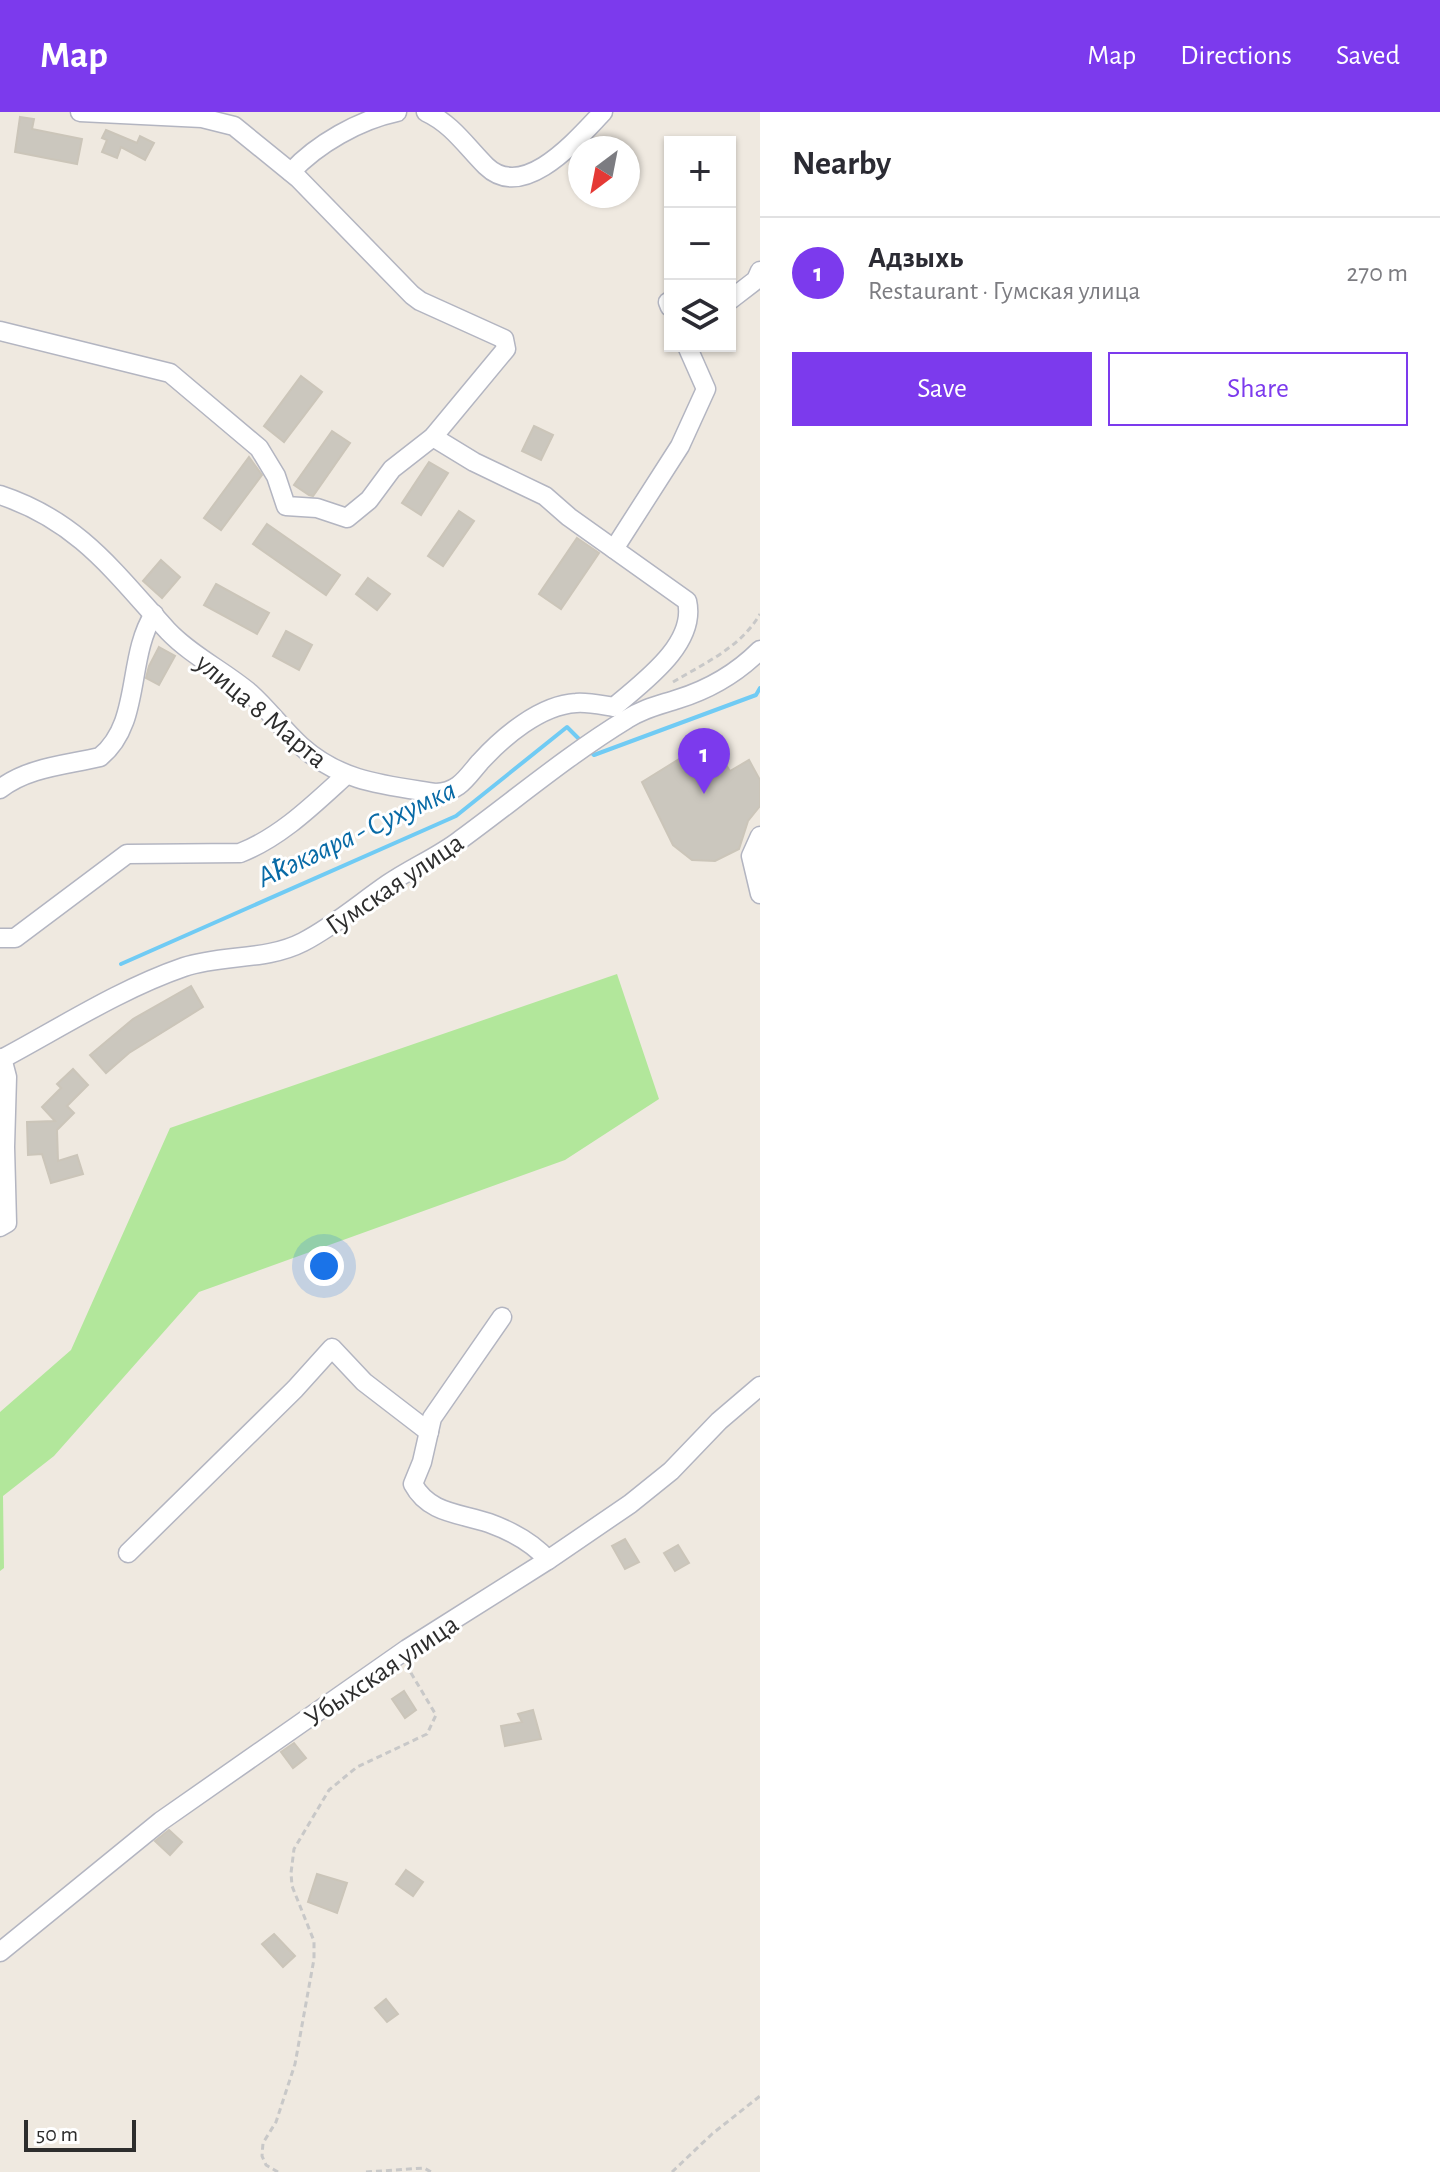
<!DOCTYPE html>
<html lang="en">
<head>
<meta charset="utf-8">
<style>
	:root { --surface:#fff; --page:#f2f2f3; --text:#2b2b33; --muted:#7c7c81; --line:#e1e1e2; --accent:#7c3aed }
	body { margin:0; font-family:"Alegreya Sans",sans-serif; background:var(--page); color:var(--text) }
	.controls { position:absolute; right:24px; top:24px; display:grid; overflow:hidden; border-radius:0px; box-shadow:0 2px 6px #0004 }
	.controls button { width:72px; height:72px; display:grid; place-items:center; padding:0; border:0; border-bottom:2px solid var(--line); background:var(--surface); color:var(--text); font:40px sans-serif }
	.compass { position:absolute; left:568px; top:24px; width:72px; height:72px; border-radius:50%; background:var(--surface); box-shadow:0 2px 6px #0004; rotate:212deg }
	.scale { position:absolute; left:24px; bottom:20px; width:112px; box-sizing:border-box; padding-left:8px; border:4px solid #2d2d2d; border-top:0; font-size:22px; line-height:28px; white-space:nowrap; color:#2d2d2d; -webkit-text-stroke:6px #fff; paint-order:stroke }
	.you { position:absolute; left:324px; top:1154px; width:28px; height:28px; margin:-20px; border:6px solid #fff; border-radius:50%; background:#1a73e8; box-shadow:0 0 0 12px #1a73e833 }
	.badge { display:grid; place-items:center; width:52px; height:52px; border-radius:50%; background:var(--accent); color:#fff; font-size:26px; font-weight:700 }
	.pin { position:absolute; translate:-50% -66px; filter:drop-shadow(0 2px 4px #0008) }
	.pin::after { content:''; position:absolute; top:42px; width:28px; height:24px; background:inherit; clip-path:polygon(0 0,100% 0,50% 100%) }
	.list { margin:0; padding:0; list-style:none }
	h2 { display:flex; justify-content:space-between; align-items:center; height:104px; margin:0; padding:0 32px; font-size:34px }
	h2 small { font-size:26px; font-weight:400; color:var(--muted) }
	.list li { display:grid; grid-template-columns:52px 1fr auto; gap:24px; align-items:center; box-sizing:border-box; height:112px; padding:0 32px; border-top:2px solid var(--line) }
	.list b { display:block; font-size:30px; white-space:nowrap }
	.list p { margin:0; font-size:26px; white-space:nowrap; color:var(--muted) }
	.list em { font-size:26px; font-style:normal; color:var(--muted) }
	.actions { display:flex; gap:16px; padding:24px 32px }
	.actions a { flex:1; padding:18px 0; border:2px solid var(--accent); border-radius:0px; text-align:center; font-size:28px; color:var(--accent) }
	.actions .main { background:var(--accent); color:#fff }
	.icon { flex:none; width:44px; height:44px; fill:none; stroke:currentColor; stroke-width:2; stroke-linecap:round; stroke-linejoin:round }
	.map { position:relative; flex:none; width:760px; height:2060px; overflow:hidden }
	header { display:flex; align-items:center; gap:48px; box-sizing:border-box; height:112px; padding:0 40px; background:var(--accent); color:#fff }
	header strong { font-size:38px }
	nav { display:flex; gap:44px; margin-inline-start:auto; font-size:28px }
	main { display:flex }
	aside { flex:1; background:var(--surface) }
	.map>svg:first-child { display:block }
</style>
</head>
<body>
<header>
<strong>Map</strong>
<nav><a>Map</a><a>Directions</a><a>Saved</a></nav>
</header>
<main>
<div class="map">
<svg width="760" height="2060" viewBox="0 0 760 2060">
	<rect width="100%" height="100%" fill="#efe9e0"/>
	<path fill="#b2e79b" d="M617,862L659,987L565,1048L199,1180L54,1344L3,1384L4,1456L0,1459V1300L71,1238L170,1016Z"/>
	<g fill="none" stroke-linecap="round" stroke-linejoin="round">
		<g stroke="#70cbf4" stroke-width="4">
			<path d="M590,639L594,643L756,583L760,576"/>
			<path d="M121,852L456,704L567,615L582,630"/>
		</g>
	</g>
	<g fill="#cbc7be" stroke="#cbc5b9" stroke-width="2">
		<path d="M20,5L34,7L32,17L82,27L77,52L15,40Z"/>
		<path d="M106,18L137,31L140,24L154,31L145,48L121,35L117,46L102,40L107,28L102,26Z"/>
		<path d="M301,264L322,280L284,330L264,314Z"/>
		<path d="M534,314L553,323L541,348L522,339Z"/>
		<path d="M332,319L350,331L313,384L309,383L294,373Z"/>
		<path d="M249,345L262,363L221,418L204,406Z"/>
		<path d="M429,350L448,361L421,403L402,391Z"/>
		<path d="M459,399L474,409L443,454L428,444Z"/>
		<path d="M267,412L340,463L326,483L253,432Z"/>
		<path d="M577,426L599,441L561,497L539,482Z"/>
		<path d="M161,448L180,465L162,486L143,469Z"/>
		<path d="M368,466L390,482L377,498L356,482Z"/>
		<path d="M216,472L269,501L257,522L204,493Z"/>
		<path d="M286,519L312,533L299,558L273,544Z"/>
		<path d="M159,535L175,544L159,573L146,566L149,554Z"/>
		<path d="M710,628L730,659L749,648L760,668V694L748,709L739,737L715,749L692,748L673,733L642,670Z"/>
		<path d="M191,874L203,895L129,941L106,961L90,943L133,907Z"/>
		<path d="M73,957L88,973L67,994L74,1001L57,1018L58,1049L77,1043L83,1062L51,1071L42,1042L28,1043L27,1010L55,1009L42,995L61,976L57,972Z"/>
		<path d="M625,1427L639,1450L625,1457L612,1434Z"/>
		<path d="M678,1433L689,1451L675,1459L664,1441Z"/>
		<path d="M404,1579L416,1598L405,1606L392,1587Z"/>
		<path d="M533,1598L541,1627L505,1634L501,1614L522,1610L518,1602Z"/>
		<path d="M294,1631L306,1646L293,1656L281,1640Z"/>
		<path d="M169,1718L182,1730L170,1743L155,1729Z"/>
		<path d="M406,1758L423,1770L413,1784L396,1772Z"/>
		<path d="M317,1762L347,1771L337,1801L308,1790Z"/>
		<path d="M274,1822L295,1844L283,1855L262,1832Z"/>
		<path d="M386,1887L398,1902L387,1910L375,1896Z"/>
	</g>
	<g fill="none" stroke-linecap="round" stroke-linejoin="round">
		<defs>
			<g id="minor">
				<path d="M426,0C452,12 466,34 486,54C524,91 578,26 603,0"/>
				<path d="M291,60C317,32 359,8 397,0"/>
				<path d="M730,188L756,168L760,159"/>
				<path d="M670,190H668L670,195"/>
				<path d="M0,219L170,261L259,336L276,364L286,394L317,396L347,406L369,388L392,357L433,325L506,237L504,227L420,189L412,183L298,66L234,14L202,6L80,0"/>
				<path d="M0,383C79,409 115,461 168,519C192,544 224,559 250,581C269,598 283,618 301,634C341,670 385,673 436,681C459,680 466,666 480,650C503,625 540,593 576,591C588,590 601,593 614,595C643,570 697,532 687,489L569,405L545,384L474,350L433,325"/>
				<path d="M614,437L680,334L706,277L687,234"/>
				<path d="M0,677C28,655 67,653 100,645C142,611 126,546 154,502"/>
				<path d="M760,724L751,744L760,782"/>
				<path d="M0,826H15L127,742L240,741C281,725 314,692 346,663"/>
				<path d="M0,948C60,916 120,877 184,855C223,842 266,849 303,830C334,814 359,792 388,772C411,756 438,745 460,728C516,687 568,643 627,607C644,596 660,593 678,587C710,577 736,562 760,538"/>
				<path d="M0,1115L7,1111L5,1035L7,965L2,946"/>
				<path d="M502,1205L432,1306L422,1350L413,1372C429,1402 460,1401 489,1411C511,1419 532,1430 548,1448"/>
				<path d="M128,1441L295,1277L332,1236L364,1270L429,1320"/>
				<path d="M0,1840L161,1709L407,1537L548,1448L630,1392L671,1359L719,1309L760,1274"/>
			</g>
		</defs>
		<use href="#minor" stroke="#b3b5c1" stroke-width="21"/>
		<g stroke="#c8c8c8" stroke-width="3" stroke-dasharray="6 4" stroke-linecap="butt">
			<path d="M673,570C705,551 741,535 760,502"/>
			<path d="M278,2060L266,2053L262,2044L263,2031L276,2010L295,1952L314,1847V1829L292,1774L291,1761L294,1737L329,1678L357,1655L427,1622L436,1603L411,1561L410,1553"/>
			<path d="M366,2060L424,2056L431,2060"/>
			<path d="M672,2060L712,2022L760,1984"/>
		</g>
		<use href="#minor" stroke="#fff" stroke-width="18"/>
	</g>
	<g text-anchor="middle" stroke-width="6" stroke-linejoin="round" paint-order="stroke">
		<g font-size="28" fill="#2d2d2d" stroke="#fff">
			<text transform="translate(262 598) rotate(40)" y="10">улица 8 Марта</text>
			<text transform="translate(394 771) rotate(-34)" y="10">Гумская улица</text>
			<text transform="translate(381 1558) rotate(-34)" y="10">Убыхская улица</text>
		</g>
		<g font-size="30" font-style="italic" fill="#086aa6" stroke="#fff">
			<text transform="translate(356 721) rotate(-25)" y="10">Аҟәкәара - Сухумка</text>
		</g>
	</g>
</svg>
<div class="controls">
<button>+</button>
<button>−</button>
<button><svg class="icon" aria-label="layers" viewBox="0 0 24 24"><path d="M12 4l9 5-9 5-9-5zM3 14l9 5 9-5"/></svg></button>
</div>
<svg class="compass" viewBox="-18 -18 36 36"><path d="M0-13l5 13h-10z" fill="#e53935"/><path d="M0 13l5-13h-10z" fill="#7c7c81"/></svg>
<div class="scale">50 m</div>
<div class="you"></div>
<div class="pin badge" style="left:704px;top:682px">1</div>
</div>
<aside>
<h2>Nearby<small></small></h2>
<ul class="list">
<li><span class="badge">1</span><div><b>Адзыхь</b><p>Restaurant · Гумская улица</p></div><em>270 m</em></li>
</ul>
<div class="actions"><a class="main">Save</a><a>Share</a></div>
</aside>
</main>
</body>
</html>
